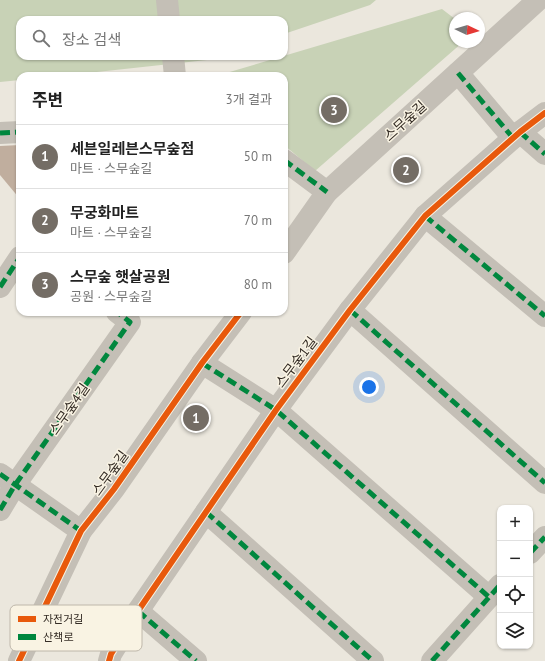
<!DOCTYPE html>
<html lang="ko">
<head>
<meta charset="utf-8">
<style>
	:root { --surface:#fff; --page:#f6f6f6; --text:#222; --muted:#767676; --line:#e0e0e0; --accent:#746d65 }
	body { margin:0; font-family:"PT Sans","Noto Sans KR",sans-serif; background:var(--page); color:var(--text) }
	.controls { position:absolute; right:12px; bottom:12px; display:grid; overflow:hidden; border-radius:8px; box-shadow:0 1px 3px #0004 }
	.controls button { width:36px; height:36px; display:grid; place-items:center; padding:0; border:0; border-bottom:1px solid var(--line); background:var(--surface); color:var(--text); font:20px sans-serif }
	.compass { position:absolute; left:449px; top:12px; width:36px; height:36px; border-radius:50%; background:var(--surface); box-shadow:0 1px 3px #0004; rotate:94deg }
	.you { position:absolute; left:369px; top:387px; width:14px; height:14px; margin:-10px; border:3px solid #fff; border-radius:50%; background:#1a73e8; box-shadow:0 0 0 6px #1a73e833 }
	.badge { display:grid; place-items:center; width:26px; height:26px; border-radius:50%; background:var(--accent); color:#fff; font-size:13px; font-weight:700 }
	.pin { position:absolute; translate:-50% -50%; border:2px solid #fff; box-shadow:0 1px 4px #0006 }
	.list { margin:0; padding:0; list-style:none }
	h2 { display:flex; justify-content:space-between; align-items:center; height:52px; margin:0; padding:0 16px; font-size:17px }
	h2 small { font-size:13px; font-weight:400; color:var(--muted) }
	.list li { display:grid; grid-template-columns:26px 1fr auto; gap:12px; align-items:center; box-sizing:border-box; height:64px; padding:0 16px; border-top:1px solid var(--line) }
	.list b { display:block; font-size:15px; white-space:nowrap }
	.list p { margin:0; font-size:13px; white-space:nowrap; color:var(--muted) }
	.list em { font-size:13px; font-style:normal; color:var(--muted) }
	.icon { flex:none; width:22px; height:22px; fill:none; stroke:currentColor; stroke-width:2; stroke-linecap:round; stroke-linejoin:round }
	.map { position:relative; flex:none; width:545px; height:661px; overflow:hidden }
	.search { position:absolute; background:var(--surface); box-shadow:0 1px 3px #0004; left:16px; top:16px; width:272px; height:44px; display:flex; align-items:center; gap:10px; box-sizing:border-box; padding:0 14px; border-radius:12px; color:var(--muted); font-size:15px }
	.panel { position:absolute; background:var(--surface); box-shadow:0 1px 3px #0004; left:16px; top:72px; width:272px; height:244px; border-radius:12px }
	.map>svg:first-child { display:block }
</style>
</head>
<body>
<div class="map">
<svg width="545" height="661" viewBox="0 0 545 661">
	<rect width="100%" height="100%" fill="#ebe7dd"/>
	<g fill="#c8d2b6">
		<path d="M0,0H376L370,5L284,34V20H20V56H220L207,60L60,76H20V80L0,82Z"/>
		<path d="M442,9L455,19V42H463L315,171L284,145V76H216Z"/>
	</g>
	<path fill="#c0ae9e" d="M20,145V199L0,175V146Z"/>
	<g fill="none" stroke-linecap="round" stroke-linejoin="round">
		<g stroke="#c4bfb6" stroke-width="22">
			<path d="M167,0L169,20"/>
			<path d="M173,56L175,76"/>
			<path d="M458,73L513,138"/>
			<path d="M520,132L545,154"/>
			<path d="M0,133L20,132"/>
			<path d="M284,160L327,192"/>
			<path d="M425,216L545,316"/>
			<path d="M284,253L327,192L538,0"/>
			<path d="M0,287L20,257"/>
			<path d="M350,310L545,483"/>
			<path d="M202,363L276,410L489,597"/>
			<path d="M0,474L81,531"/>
			<path d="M0,510L15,485L130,322L117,312"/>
			<path d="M206,512L373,661"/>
			<path d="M530,553L545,537"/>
			<path d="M138,611L196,661"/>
			<path d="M19,661L81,531L114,489L202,363L241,312"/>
			<path d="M109,661L111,654L138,611L276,410L350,310L425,216L520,132L545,113"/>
			<path d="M432,661L500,585"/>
		</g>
		<g stroke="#00873e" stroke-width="5" stroke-dasharray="10 5" stroke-linecap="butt">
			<path d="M458,73L513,138"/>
			<path d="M520,132L545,154"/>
			<path d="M0,133L20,132"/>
			<path d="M284,160L327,192"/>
			<path d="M425,216L545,316"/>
			<path d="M0,287L20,257"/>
			<path d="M350,310L545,483"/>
			<path d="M202,363L276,410L489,597"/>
			<path d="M0,474L81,531"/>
			<path d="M0,510L15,485L130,322L117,312"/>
			<path d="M206,512L373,661"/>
			<path d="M530,553L545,537"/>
			<path d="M138,611L196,661"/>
			<path d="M432,661L500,585"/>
		</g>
		<defs>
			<g id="cycleway">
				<path d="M19,661L81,531L114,489L202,363L241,312"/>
				<path d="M109,661L111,654L138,611L276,410L350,310L425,216L520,132L545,113"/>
			</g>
		</defs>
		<use href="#cycleway" stroke="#f9f3e3" stroke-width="8"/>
		<use href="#cycleway" stroke="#e8590c" stroke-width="6"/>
	</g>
	<g text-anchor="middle" stroke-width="3" stroke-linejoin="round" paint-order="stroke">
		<g font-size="14" fill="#342c25" stroke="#f9f3e3">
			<text transform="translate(405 121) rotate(-42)" y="5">스무숲길</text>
			<text transform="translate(296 362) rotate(-53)" y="5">스무숲1길</text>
			<text transform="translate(69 409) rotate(-55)" y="5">스무숲4길</text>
			<text transform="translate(110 473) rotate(-54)" y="5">스무숲길</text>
		</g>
	</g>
	<rect x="10" y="605" width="132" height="46" rx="6" fill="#f9f3e3" stroke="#beb7aa" stroke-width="1"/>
	<rect x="18" y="616" width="18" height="6" fill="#e8590c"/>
	<rect x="18" y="634" width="18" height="6" fill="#00873e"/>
	<g font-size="11" fill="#342c25">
		<text x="43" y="623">자전거길</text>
		<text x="43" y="641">산책로</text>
	</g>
</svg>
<div class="controls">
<button>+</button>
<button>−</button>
<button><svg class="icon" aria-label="locate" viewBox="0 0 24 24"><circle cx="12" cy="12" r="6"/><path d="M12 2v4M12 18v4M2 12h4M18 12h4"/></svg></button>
<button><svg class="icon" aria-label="layers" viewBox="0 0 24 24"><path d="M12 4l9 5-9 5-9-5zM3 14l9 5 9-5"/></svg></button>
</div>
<svg class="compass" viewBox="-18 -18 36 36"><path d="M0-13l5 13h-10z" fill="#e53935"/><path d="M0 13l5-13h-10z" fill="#767676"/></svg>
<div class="you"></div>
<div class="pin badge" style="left:196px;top:418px">1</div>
<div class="pin badge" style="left:406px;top:170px">2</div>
<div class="pin badge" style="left:334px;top:110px">3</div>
<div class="search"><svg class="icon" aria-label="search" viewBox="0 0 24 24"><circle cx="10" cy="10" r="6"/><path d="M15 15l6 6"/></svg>장소 검색</div>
<section class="panel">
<h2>주변<small>3개 결과</small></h2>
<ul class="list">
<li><span class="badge">1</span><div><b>세븐일레븐스무숲점</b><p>마트 · 스무숲길</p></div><em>50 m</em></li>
<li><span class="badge">2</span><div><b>무궁화마트</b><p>마트 · 스무숲길</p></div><em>70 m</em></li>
<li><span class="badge">3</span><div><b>스무숲 햇살공원</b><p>공원 · 스무숲길</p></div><em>80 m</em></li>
</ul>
</section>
</div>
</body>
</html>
